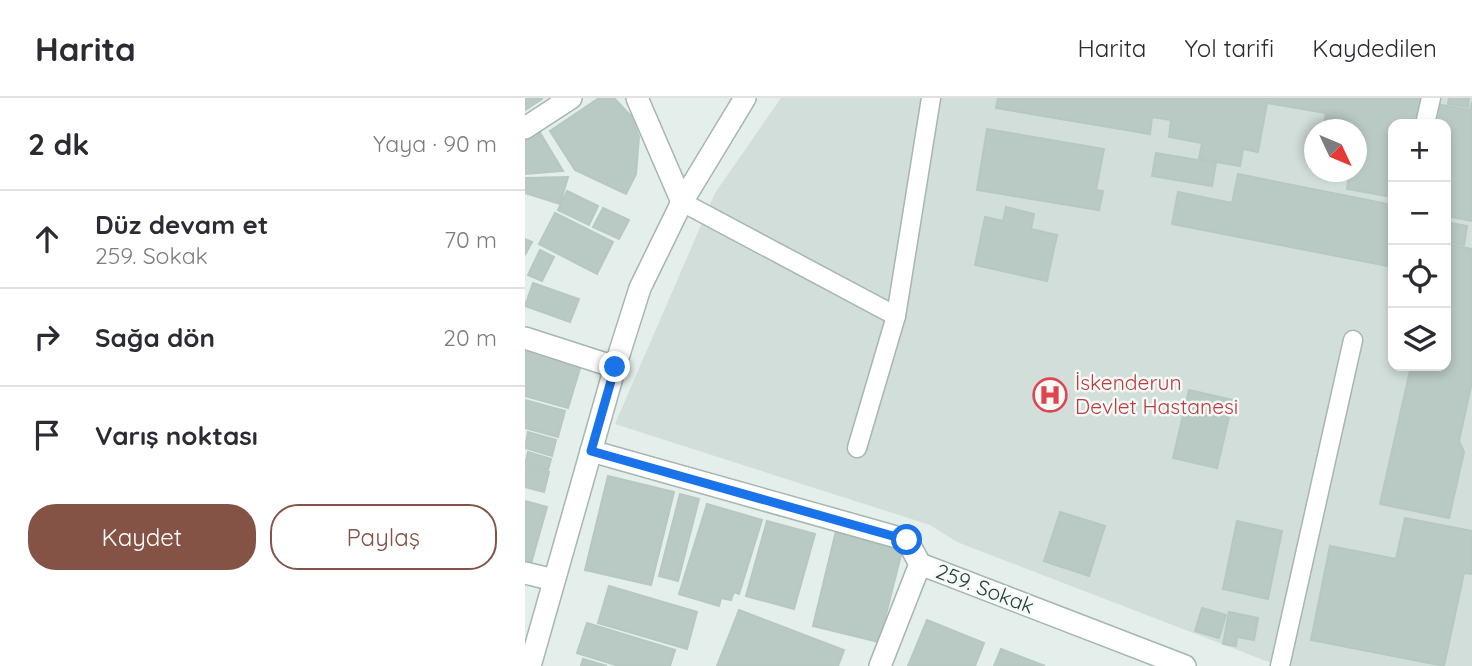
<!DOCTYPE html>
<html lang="tr">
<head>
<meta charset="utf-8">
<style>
	:root { --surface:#fff; --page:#f7f7f7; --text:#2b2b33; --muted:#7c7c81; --line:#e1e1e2; --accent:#855345 }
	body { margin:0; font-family:Quicksand,sans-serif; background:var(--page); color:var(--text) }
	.controls { position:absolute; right:21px; top:21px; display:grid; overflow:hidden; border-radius:14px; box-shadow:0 4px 10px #0003 }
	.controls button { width:63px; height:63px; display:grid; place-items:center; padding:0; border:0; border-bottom:2px solid var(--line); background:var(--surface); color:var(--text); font:35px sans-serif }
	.compass { position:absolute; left:779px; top:21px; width:63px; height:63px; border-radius:50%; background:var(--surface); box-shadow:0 4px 10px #0003; rotate:134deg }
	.stop { position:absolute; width:21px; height:21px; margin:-16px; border:5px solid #1a73e8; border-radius:50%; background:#fff }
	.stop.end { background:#1a73e8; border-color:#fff; box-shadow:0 2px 7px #0008 }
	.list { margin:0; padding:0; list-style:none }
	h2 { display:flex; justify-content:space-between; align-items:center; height:91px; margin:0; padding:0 28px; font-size:30px }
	h2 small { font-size:23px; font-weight:400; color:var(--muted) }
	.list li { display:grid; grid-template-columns:46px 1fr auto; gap:21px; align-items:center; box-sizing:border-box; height:98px; padding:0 28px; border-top:2px solid var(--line) }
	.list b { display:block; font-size:26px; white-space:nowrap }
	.list p { margin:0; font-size:23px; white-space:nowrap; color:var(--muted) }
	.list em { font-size:23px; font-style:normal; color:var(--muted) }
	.actions { display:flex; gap:14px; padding:21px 28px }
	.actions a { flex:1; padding:16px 0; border:2px solid var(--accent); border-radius:28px; text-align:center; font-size:24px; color:var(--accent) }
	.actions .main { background:var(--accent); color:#fff }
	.icon { flex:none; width:38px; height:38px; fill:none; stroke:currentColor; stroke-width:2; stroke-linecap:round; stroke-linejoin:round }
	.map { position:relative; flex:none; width:947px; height:568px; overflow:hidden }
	header { display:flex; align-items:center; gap:42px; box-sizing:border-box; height:98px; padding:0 35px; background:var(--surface); border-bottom:2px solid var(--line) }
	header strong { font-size:33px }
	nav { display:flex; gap:38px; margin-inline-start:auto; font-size:24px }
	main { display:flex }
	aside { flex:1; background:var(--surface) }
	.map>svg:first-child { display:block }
</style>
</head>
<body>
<header>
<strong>Harita</strong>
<nav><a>Harita</a><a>Yol tarifi</a><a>Kaydedilen</a></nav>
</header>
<main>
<aside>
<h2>2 dk<small>Yaya · 90 m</small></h2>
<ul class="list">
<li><svg class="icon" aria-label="ahead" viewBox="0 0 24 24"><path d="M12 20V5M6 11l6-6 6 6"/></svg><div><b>Düz devam et</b><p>259. Sokak</p></div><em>70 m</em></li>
<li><svg class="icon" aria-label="right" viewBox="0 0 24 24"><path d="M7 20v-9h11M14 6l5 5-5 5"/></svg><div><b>Sağa dön</b></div><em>20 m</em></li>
<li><svg class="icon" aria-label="arrive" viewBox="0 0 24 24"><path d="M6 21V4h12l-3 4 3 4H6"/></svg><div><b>Varış noktası</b></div></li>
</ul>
<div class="actions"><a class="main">Kaydet</a><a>Paylaş</a></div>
</aside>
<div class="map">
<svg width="947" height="568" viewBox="0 0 947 568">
	<rect width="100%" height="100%" fill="#e4eeea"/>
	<path fill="#d2ded9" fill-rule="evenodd" d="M256,0H947V568H754L432,444L405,427L90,326L190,95ZM868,26H921V268H868ZM790,32H832V74H790Z"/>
	<g fill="#b9c9c3" stroke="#b6c8c1" stroke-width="2">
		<path d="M0,0H17V1L0,12Z"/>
		<path d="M74,0H89L106,18L114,39L111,76L101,96L50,72L25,33Z"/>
		<path d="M473,0H897L892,26H868V77H865L862,98L822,91L824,74H832V32H798L801,15L742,5L733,54L718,51L715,68L674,61L677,45L644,39L646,22L627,19L625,36L471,10Z"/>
		<path d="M924,0H944L943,9L923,6Z"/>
		<path d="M947,4V123L921,118V26H912L916,7L945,12Z"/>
		<path d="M462,31L579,51L571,92L578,93L574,112L452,92Z"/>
		<path d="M14,33L38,73L0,76V43Z"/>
		<path d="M631,55L691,65L687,88L627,78Z"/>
		<path d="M713,76L868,107V169L647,126L653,94L707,105Z"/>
		<path d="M43,79L35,106L0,95V80Z"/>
		<path d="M42,93L73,108L64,127L33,112Z"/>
		<path d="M481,109L509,116L506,131L532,137L522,183L450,167L460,119L478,123Z"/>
		<path d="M78,110L104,122L94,141L68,129Z"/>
		<path d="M30,115L88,144L72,176L14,146Z"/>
		<path d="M921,124L942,128L939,147L921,144Z"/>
		<path d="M0,141L7,144L0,157Z"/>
		<path d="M921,146L947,151V284L934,343L939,354L924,420L855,406L886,268H921Z"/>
		<path d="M15,152L29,159L17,183L3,177Z"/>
		<path d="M8,185L54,201L45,224L0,208Z"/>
		<path d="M0,250L56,267L43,310L0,298Z"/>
		<path d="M664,292L708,302L692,370L648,360Z"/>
		<path d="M0,302L40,313L33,339L0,330Z"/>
		<path d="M3,334L31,342L27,358L0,350Z"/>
		<path d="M3,354L26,361L23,372L0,366Z"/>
		<path d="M0,368L24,374L19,394L0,389Z"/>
		<path d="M83,378L149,394L126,487L60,472Z"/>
		<path d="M155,396L174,401L153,483L134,478Z"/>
		<path d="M0,403L22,409L5,469L0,468Z"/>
		<path d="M182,406L237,422L214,496L209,494L206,502L196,500L194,508L154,496Z"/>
		<path d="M535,414L580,428L564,478L519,463Z"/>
		<path d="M880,420L947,433V476L939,475L919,568L786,542L805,448L871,461Z"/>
		<path d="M242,423L290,436L269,511L221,498Z"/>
		<path d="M712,423L757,433L743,501L698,491Z"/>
		<path d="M311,433L378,449L354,544L288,528Z"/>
		<path d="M84,488L172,514L162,551L73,525Z"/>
		<path d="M677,510L701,517L694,540L670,533Z"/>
		<path d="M214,512L319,552L313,568H192Z"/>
		<path d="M704,514L733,520L729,542L712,539L711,548L698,546Z"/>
		<path d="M402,522L459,545L450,568H383Z"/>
		<path d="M62,525L150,552L145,568H94L52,555Z"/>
		<path d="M476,551L520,568H469Z"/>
		<path d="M58,561L82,568H56Z"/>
	</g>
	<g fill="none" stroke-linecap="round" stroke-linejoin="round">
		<defs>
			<g id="service">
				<path d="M900,26L906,0"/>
				<path d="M157,104L371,218L406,0"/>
				<path d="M332,350L371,218"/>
				<path d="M755,568L828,242"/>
			</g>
			<g id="minor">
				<path d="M112,0L157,104"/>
				<path d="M0,30L46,0"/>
				<path d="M0,240L90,269"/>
				<path d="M66,353L382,442L395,466L660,568"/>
				<path d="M0,475L29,482"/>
				<path d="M5,568L90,269L115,190L157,104L220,0"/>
				<path d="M355,568L395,466"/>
			</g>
		</defs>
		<use href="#service" stroke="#a6b6b1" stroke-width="21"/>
		<use href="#minor" stroke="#a6b6b1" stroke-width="24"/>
		<use href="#service" stroke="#fff" stroke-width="18"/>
		<use href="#minor" stroke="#fff" stroke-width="21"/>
	</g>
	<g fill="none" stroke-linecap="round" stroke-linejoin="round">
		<path stroke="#1a73e8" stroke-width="9" d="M90,269L66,353L382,442"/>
	</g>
	<defs>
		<symbol id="hospital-ring" viewBox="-11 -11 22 22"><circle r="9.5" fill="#f5faf7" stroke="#e0444e" stroke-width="1.5"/><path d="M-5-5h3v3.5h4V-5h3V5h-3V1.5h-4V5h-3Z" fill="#e0444e"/></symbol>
	</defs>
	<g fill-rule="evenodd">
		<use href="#hospital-ring" x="506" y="278" width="38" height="38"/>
	</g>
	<g text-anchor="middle" stroke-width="5" stroke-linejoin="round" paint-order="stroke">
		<g font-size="21" fill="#be3a42" stroke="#f5faf7" text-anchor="start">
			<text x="550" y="292">İskenderun<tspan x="550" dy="24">Devlet Hastanesi</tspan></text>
		</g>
		<g font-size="21" fill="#234038" stroke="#f5faf7">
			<text transform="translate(460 491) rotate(21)" y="7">259. Sokak</text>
		</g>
	</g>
</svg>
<div class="controls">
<button>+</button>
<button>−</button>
<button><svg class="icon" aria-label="locate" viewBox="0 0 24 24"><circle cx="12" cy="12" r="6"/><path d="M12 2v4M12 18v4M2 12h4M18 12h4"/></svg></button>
<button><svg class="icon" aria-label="layers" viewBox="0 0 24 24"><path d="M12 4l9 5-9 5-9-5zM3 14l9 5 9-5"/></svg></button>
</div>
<svg class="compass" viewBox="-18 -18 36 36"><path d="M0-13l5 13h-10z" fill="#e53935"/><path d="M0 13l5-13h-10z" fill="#7c7c81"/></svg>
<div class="stop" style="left:382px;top:442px"></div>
<div class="stop end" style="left:90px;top:269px"></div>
</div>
</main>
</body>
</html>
